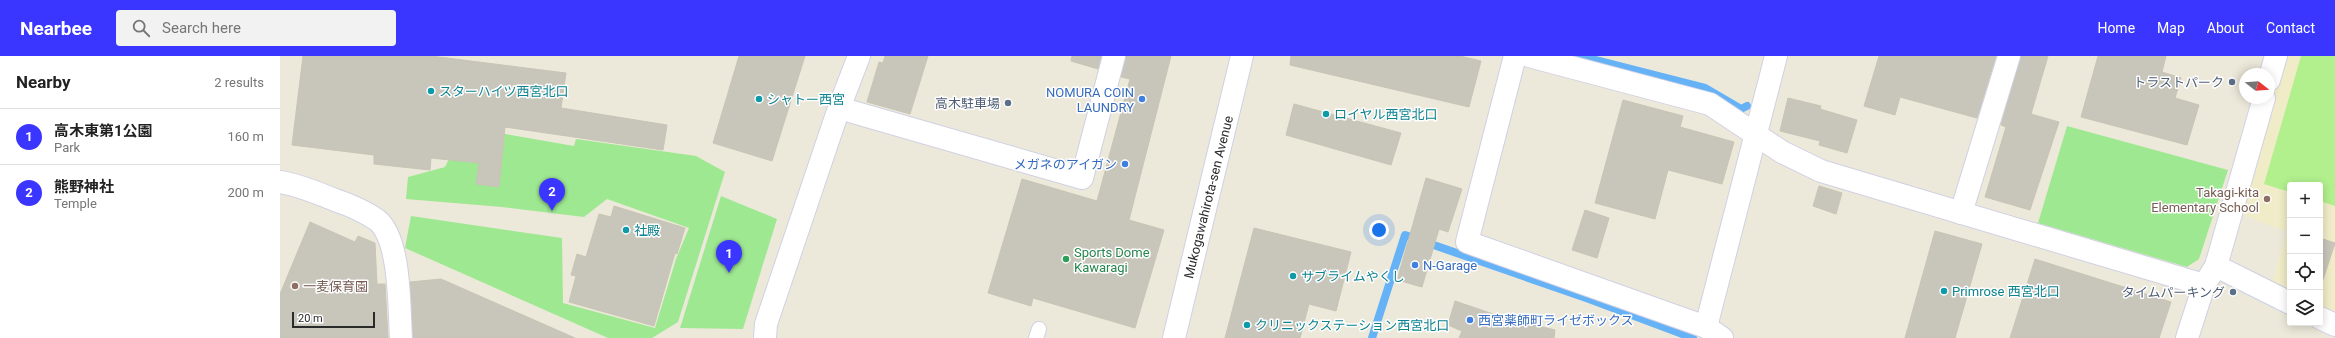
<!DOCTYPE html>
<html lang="en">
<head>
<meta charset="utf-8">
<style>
	:root { --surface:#fff; --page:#f2f2f2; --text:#222; --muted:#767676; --line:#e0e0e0; --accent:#3a35ff }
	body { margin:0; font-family:Roboto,"Noto Sans JP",sans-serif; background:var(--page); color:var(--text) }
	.controls { position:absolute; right:12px; bottom:12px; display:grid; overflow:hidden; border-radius:4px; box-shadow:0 2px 10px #0003 }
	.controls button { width:36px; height:36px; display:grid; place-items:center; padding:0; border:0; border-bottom:1px solid var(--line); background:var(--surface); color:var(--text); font:20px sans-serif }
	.compass { position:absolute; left:1959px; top:12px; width:36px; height:36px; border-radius:50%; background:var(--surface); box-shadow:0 2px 10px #0003; rotate:107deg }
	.scale { position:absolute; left:12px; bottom:10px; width:83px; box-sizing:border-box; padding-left:4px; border:2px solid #2a2a2a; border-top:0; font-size:11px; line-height:14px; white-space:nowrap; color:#2a2a2a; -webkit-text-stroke:3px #fff; paint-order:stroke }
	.you { position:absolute; left:1099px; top:174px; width:14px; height:14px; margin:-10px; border:3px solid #fff; border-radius:50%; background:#1a73e8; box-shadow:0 0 0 6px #1a73e833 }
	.badge { display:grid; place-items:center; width:26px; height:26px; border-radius:50%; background:var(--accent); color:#fff; font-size:13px; font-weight:700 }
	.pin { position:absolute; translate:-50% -33px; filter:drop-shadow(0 1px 2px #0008) }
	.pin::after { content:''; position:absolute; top:21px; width:14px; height:12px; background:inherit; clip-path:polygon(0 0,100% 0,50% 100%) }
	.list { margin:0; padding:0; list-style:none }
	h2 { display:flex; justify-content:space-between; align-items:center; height:52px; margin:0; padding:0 16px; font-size:17px }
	h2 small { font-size:13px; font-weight:400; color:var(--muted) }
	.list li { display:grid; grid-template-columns:26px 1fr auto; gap:12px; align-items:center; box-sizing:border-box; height:56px; padding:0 16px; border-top:1px solid var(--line) }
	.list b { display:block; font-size:15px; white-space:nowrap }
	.list p { margin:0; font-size:13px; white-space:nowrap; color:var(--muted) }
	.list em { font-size:13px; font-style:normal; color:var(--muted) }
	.icon { flex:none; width:22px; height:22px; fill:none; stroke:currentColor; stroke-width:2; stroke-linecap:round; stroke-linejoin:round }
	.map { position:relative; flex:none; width:2055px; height:282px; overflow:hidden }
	header { display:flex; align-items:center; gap:24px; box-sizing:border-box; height:56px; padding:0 20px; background:var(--accent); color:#fff }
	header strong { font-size:19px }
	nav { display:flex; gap:22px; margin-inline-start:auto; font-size:14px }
	.search { width:280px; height:36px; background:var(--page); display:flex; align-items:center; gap:10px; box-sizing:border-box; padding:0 14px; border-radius:4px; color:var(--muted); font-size:15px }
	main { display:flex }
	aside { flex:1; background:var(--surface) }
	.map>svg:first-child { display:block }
</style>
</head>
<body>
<header>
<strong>Nearbee</strong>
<div class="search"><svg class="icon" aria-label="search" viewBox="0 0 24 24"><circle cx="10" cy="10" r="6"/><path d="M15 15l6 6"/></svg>Search here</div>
<nav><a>Home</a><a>Map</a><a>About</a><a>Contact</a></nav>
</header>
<main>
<aside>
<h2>Nearby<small>2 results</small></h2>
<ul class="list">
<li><span class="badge">1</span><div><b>高木東第1公園</b><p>Park</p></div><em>160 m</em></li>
<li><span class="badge">2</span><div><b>熊野神社</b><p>Temple</p></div><em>200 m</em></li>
</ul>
</aside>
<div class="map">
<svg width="2055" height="282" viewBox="0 0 2055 282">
	<rect width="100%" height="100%" fill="#ede9da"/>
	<path fill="#f0ecc8" d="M2003,0H2055V260L2040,253V129H2010V239L1991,230L2007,176L1961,158Z"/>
	<g fill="#9ee892">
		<path d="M1787,70L1948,114L1919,203L1907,211L1758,167Z"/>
		<path d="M185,71L294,90L296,83L416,100L445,116L398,266L372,282H328L125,192L131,160L282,182L283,247L375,272L396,203L409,172L327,143L304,161L222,151L126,143L128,121L165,111Z"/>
		<path d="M441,140L497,163L463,273L400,272Z"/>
	</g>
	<path fill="#b1f08d" d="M2021,0H2055V150L2040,145V129H2010V136L1984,128Z"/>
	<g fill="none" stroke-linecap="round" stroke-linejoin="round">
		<g stroke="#65b2f7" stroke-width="8">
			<path d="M1300,0L1425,32L1461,53L1467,50"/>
			<path d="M1092,282L1125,179L1309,243L1413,282"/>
		</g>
	</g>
	<g fill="#c8c5ba" stroke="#c8c5b4">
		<path d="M23,0H151L286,17L281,52L387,69L383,94L225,71L219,131L196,128L199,107L151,102L150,114L94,108V99L12,89Z"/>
		<path d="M459,0H525L492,105L433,87Z"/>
		<path d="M605,0H648L630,58L587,46L599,6L603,7Z"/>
		<path d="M792,0H821L818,13L791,5Z"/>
		<path d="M846,0H891L849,164L884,174L855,272L753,242L751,250L708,237L742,123L817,145L850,23L841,21Z"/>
		<path d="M1011,0H1180L1201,5L1189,51L1010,9Z"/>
		<path d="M1599,0H1716L1697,62L1620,41L1615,59L1584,50Z"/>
		<path d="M1741,0H1768L1751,58L1779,66L1750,154L1705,141L1726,71L1721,69Z"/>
		<path d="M1818,0H1886L1882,16L1901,22L1895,42L1919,49L1907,89L1801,61Z"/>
		<path d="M1508,42L1541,50L1540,53L1577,64L1567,97L1539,89L1540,85L1500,75Z"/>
		<path d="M1343,44L1403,60L1400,71L1454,86L1442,128L1388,114L1375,163L1315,147Z"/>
		<path d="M1014,48L1121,77L1111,109L1006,79Z"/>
		<path d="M1146,122L1182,133L1168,176L1159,173L1142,231L1117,224Z"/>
		<path d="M1539,130L1562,137L1556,158L1533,150Z"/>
		<path d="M334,150L405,172L397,198L395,197L374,270L289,246L296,220L291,219L297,198L306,201L319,158L331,161Z"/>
		<path d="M1305,154L1329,162L1317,202L1292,194Z"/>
		<path d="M30,166L75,186L78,180L95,187L97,228H105L108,282H0V238Z"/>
		<path d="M974,172L1071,196L1056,255L1029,248L1020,282H945Z"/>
		<path d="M1655,175L1702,188L1675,282H1625Z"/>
		<path d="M2040,182L2055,187L2040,233Z"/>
		<path d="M1755,203L1891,246L1879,282H1730Z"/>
		<path d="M161,223L295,282H133L130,226Z"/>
		<path d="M1175,245L1219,260L1275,274L1274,282H1179L1182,275L1168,269Z"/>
	</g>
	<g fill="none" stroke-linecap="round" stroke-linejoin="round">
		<defs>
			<path id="service" d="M756,282L759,273"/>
			<g id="minor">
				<path d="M1235,0L1187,186L1426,271L1442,282"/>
				<path d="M1249,0L1430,48L1502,96L1541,115L1924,229"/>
				<path d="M1989,24L1996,0"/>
				<path d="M559,52L802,122L834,0"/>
				<path d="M0,126C20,129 37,137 55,144C70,149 84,155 97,164C121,183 119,253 121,282"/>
				<path d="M1681,157L1729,0"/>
				<path d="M1936,210L2010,247"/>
				<path d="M2040,262L2055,269"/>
				<path d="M1426,271L1496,0"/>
				<path d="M485,282L486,268L559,52L579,0"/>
				<path d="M1907,282L1924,229L1936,210L1984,42"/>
			</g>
			<path id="tertiary" d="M894,282L962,0"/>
		</defs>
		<use href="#service" stroke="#d0d0e4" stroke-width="16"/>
		<use href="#minor" stroke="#d0d0e4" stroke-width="24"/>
		<use href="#tertiary" stroke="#d0d0e4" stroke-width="24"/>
		<use href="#service" stroke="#fff" stroke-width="14"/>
		<use href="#minor" stroke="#fff" stroke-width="22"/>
		<use href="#tertiary" stroke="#fff" stroke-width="22"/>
	</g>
	<g fill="#5c6f8a" stroke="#fff" stroke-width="1.5">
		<circle cx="1952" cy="26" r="4"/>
		<circle cx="728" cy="47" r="4"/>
		<circle cx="1953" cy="236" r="4"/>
	</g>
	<g fill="#0f9aa8" stroke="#fff" stroke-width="1.5">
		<circle cx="151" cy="35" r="4"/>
		<circle cx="479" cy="43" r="4"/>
		<circle cx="1046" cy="58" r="4"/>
		<circle cx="346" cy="174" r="4"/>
		<circle cx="1013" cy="220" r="4"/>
		<circle cx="1664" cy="235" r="4"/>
		<circle cx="967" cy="269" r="4"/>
	</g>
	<g fill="#3f7fe0" stroke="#fff" stroke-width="1.5">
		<circle cx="862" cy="43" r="4"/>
		<circle cx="845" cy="108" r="4"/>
		<circle cx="1135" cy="209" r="4"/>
		<circle cx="1190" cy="264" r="4"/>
	</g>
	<g fill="#8d6e63" stroke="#fff" stroke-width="1.5">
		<circle cx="1987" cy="143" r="4"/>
		<circle cx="15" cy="230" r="4"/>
	</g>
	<circle fill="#2e9e5b" stroke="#fff" stroke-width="1.5" cx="786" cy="203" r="4"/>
	<g text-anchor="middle" stroke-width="3" stroke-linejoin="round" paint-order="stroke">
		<g font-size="13" fill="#4e5e75" stroke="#fff" text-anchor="end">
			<text x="1944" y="31">トラストパーク</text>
			<text x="720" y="52">高木駐車場</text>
			<text x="1945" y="241">タイムパーキング</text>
		</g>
		<g font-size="13" fill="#0d838f" stroke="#fff" text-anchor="start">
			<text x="159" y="40">スターハイツ西宮北口</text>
			<text x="487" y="48">シャトー西宮</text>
			<text x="1054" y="63">ロイヤル西宮北口</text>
			<text x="354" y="179">社殿</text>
			<text x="1021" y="225">サブライムやくし</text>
			<text x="1672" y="240">Primrose 西宮北口</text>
			<text x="975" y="274">クリニックステーション西宮北口</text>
		</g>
		<g font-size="13" fill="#366cbe" stroke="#fff" text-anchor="end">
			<text x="854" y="41">NOMURA COIN<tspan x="854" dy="15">LAUNDRY</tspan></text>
			<text x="837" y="113">メガネのアイガン</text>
			<text x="1143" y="214" text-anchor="start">N-Garage</text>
			<text x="1198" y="269" text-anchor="start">西宮薬師町ライゼボックス</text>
		</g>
		<g font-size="13" fill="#785e54" stroke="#fff" text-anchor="end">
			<text x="1979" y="141">Takagi-kita<tspan x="1979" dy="15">Elementary School</tspan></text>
			<text x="23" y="235" text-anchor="start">一麦保育園</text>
		</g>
		<g font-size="13" fill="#2a2a2a" stroke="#fff">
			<text transform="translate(928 141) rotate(-76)" y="5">Mukogawahirota-sen Avenue</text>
		</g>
		<g font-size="13" fill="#27864d" stroke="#fff" text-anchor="start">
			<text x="794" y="201">Sports Dome<tspan x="794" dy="15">Kawaragi</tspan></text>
		</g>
	</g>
</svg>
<div class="controls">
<button>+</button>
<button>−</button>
<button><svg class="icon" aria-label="locate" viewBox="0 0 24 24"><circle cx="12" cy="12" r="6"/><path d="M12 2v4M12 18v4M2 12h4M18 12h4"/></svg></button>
<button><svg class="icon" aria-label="layers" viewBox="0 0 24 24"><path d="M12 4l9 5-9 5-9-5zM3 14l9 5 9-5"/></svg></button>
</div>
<svg class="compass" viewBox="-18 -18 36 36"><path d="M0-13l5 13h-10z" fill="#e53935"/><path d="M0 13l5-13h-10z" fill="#767676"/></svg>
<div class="scale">20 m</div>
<div class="you"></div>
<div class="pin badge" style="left:449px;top:217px">1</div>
<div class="pin badge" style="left:272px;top:155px">2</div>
</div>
</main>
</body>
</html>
